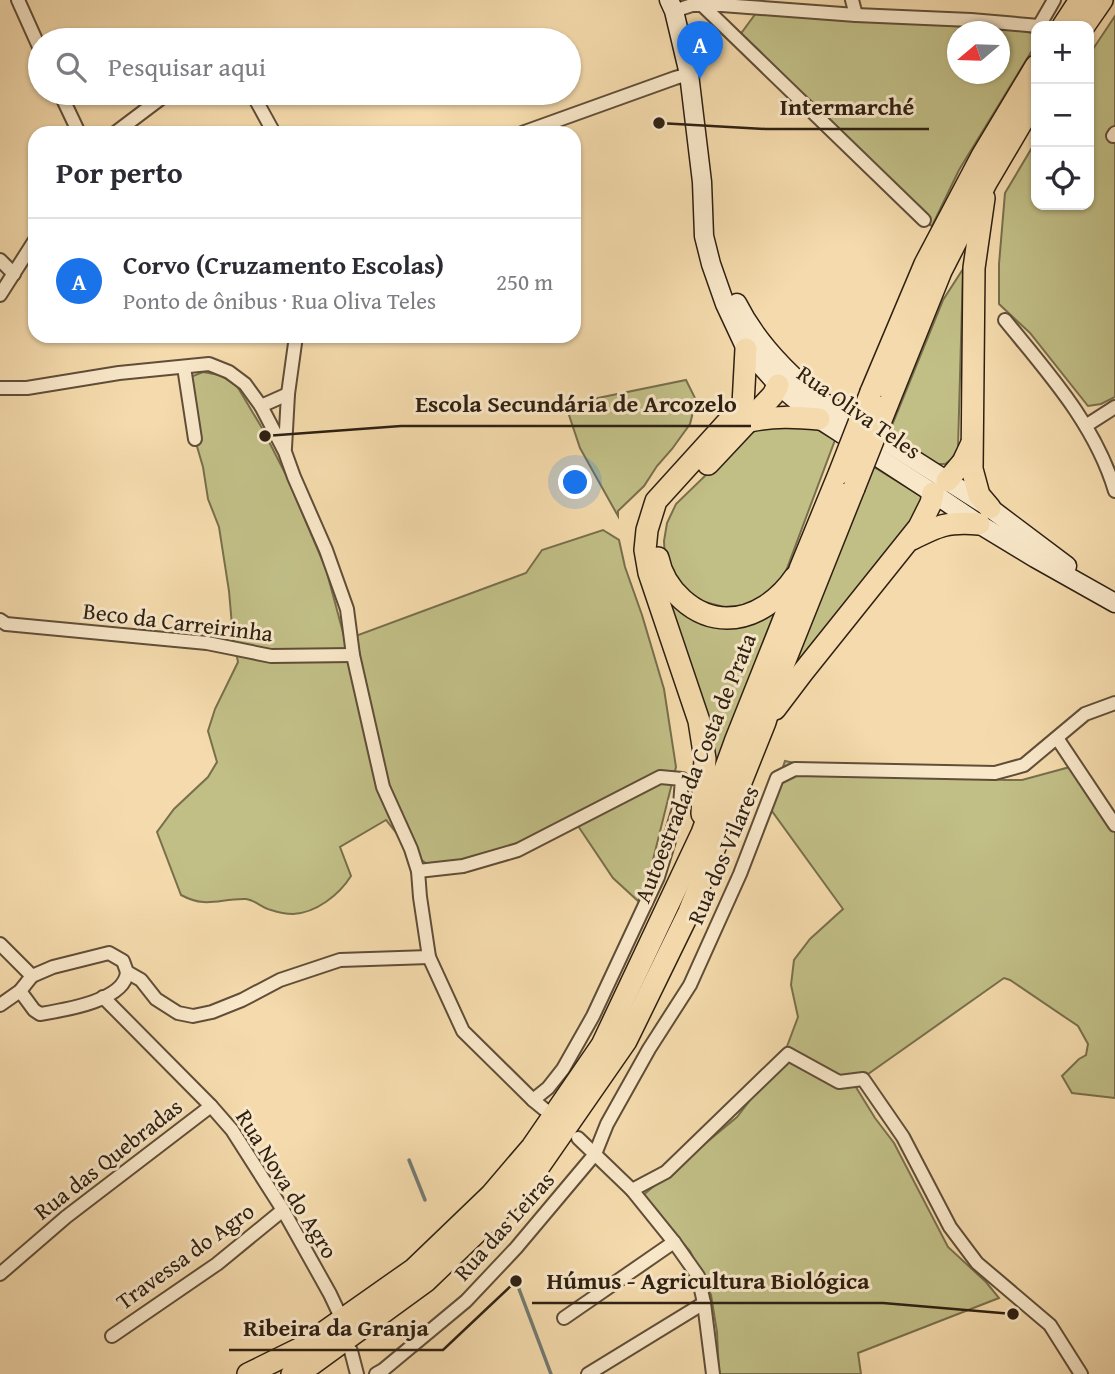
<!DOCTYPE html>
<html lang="pt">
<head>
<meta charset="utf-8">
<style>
	:root { --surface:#fff; --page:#f7f7f7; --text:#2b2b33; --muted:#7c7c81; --line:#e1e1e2; --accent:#1a73e8 }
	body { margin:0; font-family:"Gentium Book Plus",serif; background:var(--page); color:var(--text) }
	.controls { position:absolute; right:21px; top:21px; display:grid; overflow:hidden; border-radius:14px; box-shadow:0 2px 5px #0004 }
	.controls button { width:63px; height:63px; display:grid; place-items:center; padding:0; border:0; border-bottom:2px solid var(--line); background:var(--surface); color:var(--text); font:35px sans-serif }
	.compass { position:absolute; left:947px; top:21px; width:63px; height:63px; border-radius:50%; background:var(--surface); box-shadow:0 2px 5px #0004; rotate:251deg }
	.you { position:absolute; left:576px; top:483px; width:24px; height:24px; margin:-18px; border:5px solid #fff; border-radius:50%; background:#1a73e8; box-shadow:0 0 0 10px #1a73e833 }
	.badge { display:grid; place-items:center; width:46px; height:46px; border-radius:50%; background:var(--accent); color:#fff; font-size:23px; font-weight:700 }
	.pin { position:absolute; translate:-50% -58px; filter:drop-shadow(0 2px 4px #0008) }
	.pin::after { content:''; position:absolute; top:37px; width:24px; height:21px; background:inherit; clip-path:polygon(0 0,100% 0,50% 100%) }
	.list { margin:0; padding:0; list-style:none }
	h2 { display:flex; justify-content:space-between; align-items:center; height:91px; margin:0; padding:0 28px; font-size:30px }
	h2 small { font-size:23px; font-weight:400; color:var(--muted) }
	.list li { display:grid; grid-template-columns:46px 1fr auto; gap:21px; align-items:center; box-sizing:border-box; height:126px; padding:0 28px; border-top:2px solid var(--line) }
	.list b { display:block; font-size:26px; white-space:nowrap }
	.list p { margin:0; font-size:23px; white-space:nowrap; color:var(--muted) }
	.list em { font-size:23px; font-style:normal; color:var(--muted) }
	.icon { flex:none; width:38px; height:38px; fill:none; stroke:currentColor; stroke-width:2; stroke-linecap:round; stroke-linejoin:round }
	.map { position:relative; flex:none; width:1115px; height:1374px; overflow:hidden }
	.search { position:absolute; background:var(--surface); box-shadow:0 2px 5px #0004; left:28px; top:28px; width:553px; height:77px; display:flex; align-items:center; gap:18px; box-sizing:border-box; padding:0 24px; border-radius:38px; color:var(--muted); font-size:26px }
	.panel { position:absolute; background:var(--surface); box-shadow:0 2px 5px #0004; left:28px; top:126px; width:553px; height:217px; border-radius:21px }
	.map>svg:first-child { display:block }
</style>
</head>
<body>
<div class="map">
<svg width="1115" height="1374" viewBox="0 0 1115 1374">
	<rect width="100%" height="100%" fill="#f4daac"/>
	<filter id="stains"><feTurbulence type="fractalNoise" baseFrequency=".00286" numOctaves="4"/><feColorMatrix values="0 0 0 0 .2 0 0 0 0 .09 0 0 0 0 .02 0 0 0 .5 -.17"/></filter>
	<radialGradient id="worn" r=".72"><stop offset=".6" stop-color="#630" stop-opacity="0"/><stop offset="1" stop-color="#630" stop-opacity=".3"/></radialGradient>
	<g fill="#c1be86" stroke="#786f4c" stroke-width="2" fill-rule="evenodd">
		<path d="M759,9L966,18L1036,34V44L959,170L932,226L908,213L737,39ZM958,32H1000V74H958Z"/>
		<path d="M1115,16V397L1101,404L1088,406L1030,333L999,304V264L1005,193L1036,141V205H1089V55Z"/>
		<path d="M963,269L958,448L952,459L945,464H935L888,435L943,300Z"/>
		<path d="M203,372L220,375L237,386L262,428L286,475L326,569L345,640L526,573L542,550L603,530L619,540L625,567L642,615L664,689L676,767L650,872L638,901L613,878L572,817L510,849L433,868L413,854L386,820L340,847L351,876C339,895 316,913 293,914C286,914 277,912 271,910C262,908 255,900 246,899C220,898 207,909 181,895L157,832L174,809L208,777L217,762L208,731L215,709L238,662L233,637L229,591L219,527L208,499L203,467L196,443L188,378Z"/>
		<path d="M686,380L696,400L690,424L672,449L657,466L644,486L618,511V516L580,448L567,409L593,399Z"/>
		<path d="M778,422L816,429L835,440L786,571L775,590L748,605L724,607L701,601L685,590L665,560L664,541L667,523L676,504L749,433L761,427Z"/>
		<path d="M874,467L924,498L921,512L801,666L795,661Z"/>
		<path d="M657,577L680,606L775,613L709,781Z"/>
		<path d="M785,761L809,766L942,777L1006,780H1022L1070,767L1115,825V1098L1072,1093L1062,1076L1079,1059L1086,1055L1088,1044L1078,1026L1010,980L1004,978L854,1084L875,1118L894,1143L948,1247L986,1282L999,1298L858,1353L861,1374H719L717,1332L711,1295L690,1251L642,1196L737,1117L783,1057L798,1017L791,985L794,960L810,939L843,909L769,807Z"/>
	</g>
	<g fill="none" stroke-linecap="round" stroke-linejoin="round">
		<g stroke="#727b73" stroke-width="3.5">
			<path d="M409,1160L425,1200"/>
			<path d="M516,1281L551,1374"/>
		</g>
		<defs>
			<g id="street">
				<path d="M18,0L40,49"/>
				<path d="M852,0L856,15"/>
				<path d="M700,3L924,220"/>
				<path d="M674,11L692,5H722L856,15L971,20L1039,26L1054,0"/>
				<path d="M60,93L79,133"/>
				<path d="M252,93L274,133"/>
				<path d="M115,133L168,93"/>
				<path d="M522,133L675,78L689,74"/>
				<path d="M1113,136L1115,133"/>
				<path d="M0,260L14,274"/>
				<path d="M0,295L35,240"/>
				<path d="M1005,320C1048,373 1095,424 1115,491"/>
				<path d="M184,367L195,439"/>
				<path d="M0,388H27L119,373L209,364L229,372L245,384L261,406L285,452L294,477L326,550L347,609L353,655L383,787L411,849L418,871L420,897L429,957L463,1031L533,1100L544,1109"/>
				<path d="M261,406L288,394"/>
				<path d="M1087,425L1115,407"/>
				<path d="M285,448L288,394L296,336"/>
				<path d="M0,620L6,624L207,643L271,656L353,655"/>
				<path d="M1057,738L1115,825"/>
				<path d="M418,871L463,866L518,850L660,777L682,779L680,805L658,877L593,1016L563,1069L548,1088L533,1100"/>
				<path d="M0,944L32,976"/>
				<path d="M32,976L53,967L109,953L123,961L127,972L141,980L156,999L178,1013L193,1016L212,1012L242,1000L280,980L340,960L429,957"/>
				<path d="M20,991L34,1010L40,1014C64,1010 125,1001 127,972"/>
				<path d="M103,997L211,1106L232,1130L283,1210L330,1294L338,1311"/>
				<path d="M0,1005L20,991L32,976"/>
				<path d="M578,1138L632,1190L674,1242L698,1276L704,1303L713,1374"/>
				<path d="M632,1190L666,1172L788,1054L839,1082L863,1079L903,1137L950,1227L977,1263L1050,1325L1081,1374"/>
				<path d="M0,1274L66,1217L211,1106"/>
				<path d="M564,1318L674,1242"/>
				<path d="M112,1336L217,1264L283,1210"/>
				<path d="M351,1351L357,1374"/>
				<path d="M376,1374L383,1370L466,1301L516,1248L595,1154L607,1124L649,1049L690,985L740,874L777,778L795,769L995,773L1024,765L1085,714L1115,703"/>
				<path d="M588,1374L704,1303"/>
			</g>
			<g id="secondary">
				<path d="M669,0L674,11L689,74L702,182L704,236L711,264L725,304L746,349L778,385L819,419L933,493L979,524L1035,558L1115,603"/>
				<path d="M737,303C757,343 788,374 822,401L990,508L1067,566"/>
			</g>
			<g id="highway">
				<path d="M1063,26L1080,0"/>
				<path d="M1084,26L1102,0"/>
				<path d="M984,198L974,268L972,469L979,495L990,508"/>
				<path d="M871,392L925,264L982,156L1036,66"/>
				<path d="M887,405L941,271L986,183L1036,98"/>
				<path d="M750,421C774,416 795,417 819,419"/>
				<path d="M708,464L773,395L778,385"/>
				<path d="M947,481L963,462L971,445"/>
				<path d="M912,539C938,526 948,521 979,524"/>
				<path d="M658,558C664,589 694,618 727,618C755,618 780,599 795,577"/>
				<path d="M775,709L803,672L919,527L931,503L933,493"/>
				<path d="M702,814L705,759L699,721L649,573L645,550L647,530L656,501L743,405L746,349"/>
				<path d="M248,1374L303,1347L414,1269L491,1195L532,1147L602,1045L702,833L735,742L788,609L800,569L839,474"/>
				<path d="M292,1374L312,1364L426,1281L503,1207L540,1165L626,1041L689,912L765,722L780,673L854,488"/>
			</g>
		</defs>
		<use href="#street" stroke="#604e38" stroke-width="16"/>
		<use href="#secondary" stroke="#2e2012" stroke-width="21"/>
		<use href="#highway" stroke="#2e2012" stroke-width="24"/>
		<use href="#street" stroke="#f8e7c9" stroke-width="12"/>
		<use href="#secondary" stroke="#f8e7c9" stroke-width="18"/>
		<use href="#highway" stroke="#f4daac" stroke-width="21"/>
		<defs>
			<g id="highway-bridge">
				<path d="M839,474L871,392"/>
				<path d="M854,488L887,405"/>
			</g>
		</defs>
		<use href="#highway-bridge" stroke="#2e2012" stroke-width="24" stroke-linecap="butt"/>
		<use href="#highway-bridge" stroke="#f4daac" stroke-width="21"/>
	</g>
	<g text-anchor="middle" stroke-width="6" stroke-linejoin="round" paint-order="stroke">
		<g font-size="23" fill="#2e2012" stroke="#f8e7c9">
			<text transform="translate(859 412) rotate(35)" y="8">Rua Oliva Teles</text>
			<text transform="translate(178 622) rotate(7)" y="8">Beco da Carreirinha</text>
			<text transform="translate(695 768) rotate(-68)" y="8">Autoestrada da Costa de Prata</text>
			<text transform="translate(723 855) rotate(-67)" y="8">Rua dos Vilares</text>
			<text transform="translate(108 1159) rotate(-38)" y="8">Rua das Quebradas</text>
			<text transform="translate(287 1184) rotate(58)" y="8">Rua Nova do Agro</text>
			<text transform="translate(504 1226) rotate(-48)" y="8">Rua das Leiras</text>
			<text transform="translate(185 1256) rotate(-36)" y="8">Travessa do Agro</text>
		</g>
	</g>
	<path fill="none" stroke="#2e2012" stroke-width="2.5" d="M659 123L766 129H929M265 436L401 426H751M1013 1314L883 1303H532M516 1281L443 1350H229"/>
	<g fill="#2e2012" stroke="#f8e7c9" stroke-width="2.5">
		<circle cx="659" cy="123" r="7"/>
		<circle cx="265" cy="436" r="7"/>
		<circle cx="1013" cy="1314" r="7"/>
		<circle cx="516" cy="1281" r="7"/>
	</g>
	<g font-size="24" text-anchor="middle" font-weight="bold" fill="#2e2012" stroke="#f8e7c9" stroke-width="6" stroke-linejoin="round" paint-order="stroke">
		<text x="847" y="115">Intermarché</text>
		<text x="576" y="412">Escola Secundária de Arcozelo</text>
		<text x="708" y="1289">Húmus - Agricultura Biológica</text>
		<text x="336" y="1336">Ribeira da Granja</text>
	</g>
	<rect width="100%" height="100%" filter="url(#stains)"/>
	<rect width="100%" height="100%" fill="url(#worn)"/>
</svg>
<div class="controls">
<button>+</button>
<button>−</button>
<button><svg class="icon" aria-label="locate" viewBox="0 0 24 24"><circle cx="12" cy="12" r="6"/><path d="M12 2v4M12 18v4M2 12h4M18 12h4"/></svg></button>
</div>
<svg class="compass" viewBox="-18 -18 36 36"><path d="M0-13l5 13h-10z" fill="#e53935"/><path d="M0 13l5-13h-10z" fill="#7c7c81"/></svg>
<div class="you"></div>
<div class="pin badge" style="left:700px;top:79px">A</div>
<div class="search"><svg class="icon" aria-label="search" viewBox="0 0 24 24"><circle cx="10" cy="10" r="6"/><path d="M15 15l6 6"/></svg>Pesquisar aqui</div>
<section class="panel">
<h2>Por perto<small></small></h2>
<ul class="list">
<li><span class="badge">A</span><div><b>Corvo (Cruzamento Escolas)</b><p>Ponto de ônibus · Rua Oliva Teles</p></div><em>250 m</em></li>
</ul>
</section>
</div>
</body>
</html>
